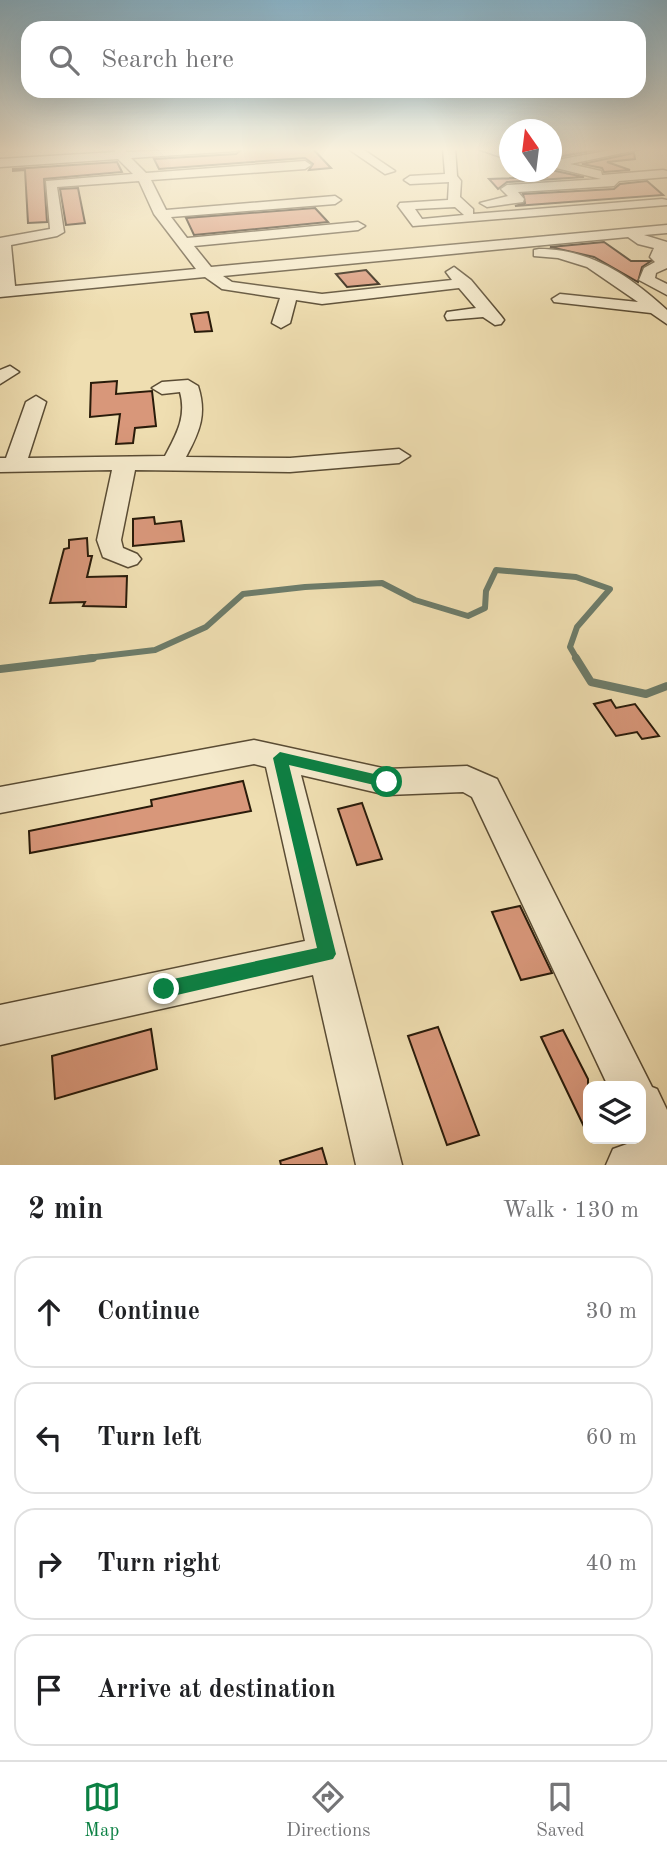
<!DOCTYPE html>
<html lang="en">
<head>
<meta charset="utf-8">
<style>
	:root { --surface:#fff; --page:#f2f2f2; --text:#202124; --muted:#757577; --line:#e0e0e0; --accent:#0b8043 }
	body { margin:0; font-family:"Old Standard TT",serif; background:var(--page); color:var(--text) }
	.controls { position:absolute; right:21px; bottom:21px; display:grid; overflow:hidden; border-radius:14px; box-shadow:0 7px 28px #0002 }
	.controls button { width:63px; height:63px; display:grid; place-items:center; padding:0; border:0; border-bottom:2px solid var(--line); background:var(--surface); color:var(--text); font:35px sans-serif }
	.compass { position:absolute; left:499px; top:119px; width:63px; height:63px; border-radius:50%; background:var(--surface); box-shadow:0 7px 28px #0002; rotate:346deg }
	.stop { position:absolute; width:21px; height:21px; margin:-16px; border:5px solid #0b8043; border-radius:50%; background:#fff }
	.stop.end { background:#0b8043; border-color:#fff; box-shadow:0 2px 7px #0008 }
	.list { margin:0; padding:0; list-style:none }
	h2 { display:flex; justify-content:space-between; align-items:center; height:91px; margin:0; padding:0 28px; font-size:30px }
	h2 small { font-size:23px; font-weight:400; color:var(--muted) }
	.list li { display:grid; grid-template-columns:46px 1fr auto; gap:21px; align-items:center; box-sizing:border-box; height:112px; margin:0 14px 14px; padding:0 14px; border:2px solid var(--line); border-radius:21px }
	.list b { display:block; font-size:26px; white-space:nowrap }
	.list em { font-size:23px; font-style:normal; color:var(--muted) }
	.icon { flex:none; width:38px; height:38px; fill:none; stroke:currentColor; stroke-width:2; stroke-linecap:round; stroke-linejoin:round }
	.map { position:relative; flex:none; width:667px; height:1165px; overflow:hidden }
	.search { position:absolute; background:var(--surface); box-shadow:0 7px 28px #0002; left:21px; right:21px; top:21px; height:77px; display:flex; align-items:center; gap:18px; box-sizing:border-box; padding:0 24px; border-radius:21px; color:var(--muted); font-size:26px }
	.sheet { height:595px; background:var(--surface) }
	nav { display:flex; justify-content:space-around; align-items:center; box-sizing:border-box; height:98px; border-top:2px solid var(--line); background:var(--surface); font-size:19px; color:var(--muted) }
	nav a { display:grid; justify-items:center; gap:4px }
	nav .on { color:var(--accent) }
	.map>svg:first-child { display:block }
</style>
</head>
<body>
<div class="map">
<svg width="667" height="1165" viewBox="0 0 667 1165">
	<rect width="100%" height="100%" fill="#efdeb1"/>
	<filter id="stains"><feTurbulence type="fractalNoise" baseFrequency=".00286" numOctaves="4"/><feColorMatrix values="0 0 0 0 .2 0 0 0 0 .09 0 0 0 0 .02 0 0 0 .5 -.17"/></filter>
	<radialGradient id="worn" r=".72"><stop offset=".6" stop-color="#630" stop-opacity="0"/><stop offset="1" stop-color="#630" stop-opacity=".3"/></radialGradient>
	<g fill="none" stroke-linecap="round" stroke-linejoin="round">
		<path stroke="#6d7c6a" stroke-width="6" d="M78,659L155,650L206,627L243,594L305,587L382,583L415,600L468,616L485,608L486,591L496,570L576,577L610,589L577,627L570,647L577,659"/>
		<g stroke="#6d7c6a" stroke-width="8">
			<path d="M576,658L591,682L646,694L667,686"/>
			<path d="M0,669L93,658"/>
		</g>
	</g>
	<g fill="#d8977a" stroke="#291b0a" stroke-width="2">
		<path d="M244,148H312L331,168L309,170L313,164L305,158L159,169L154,159L236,154Z"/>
		<path d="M551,148H608L551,158Z"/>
		<path d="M634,153L635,159L607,162L630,170L604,172L602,168L582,164Z"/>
		<path d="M117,162L122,172L44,179L47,222L28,223L25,170L13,171V169Z"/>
		<path d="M551,170L584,177L507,182L498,189L489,179L546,177L540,172Z"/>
		<path d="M647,181L663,195L515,206L525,203L523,194L614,189L620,184Z"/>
		<path d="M78,188L85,223L66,225L60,189Z"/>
		<path d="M315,208L328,222L194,235L186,218Z"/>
		<path d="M604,242L631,261H651L642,267L638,282L594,257L550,247Z"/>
		<path d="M366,270L379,284L347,287L336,274Z"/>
		<path d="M208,312L212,331L195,332L191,314Z"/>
		<path d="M117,381L116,394L152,391L156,426L135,428L133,443L116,444L120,414L90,417L91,383Z"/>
		<path d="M154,517L155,524L181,521L184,541L133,546V519Z"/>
		<path d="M87,538L88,556H92L87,577L127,576L126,607L83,606L85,602L50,603L64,549L69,548V540Z"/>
		<path d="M611,700L616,708L635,704L659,736L642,739L637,732L616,736L594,704Z"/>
		<path d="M243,781L251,811L30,853L29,831L152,806L151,800Z"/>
		<path d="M362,803L382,859L357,865L338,809Z"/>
		<path d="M520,906L552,973L521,980L492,912Z"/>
		<path d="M438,1027L479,1135L447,1145L408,1036Z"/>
		<path d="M151,1029L157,1069L55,1099L52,1056Z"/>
		<path d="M563,1030L588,1079V1135L541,1037Z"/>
		<path d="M322,1148L327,1165H281L280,1161Z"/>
	</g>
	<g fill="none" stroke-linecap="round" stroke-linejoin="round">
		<defs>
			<g id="minor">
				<path d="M113,148H125L126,152L242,148L236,151L131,158L146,173L305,161L311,165L305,169L151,180L166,210L335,196L341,200L335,204L171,217L187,238L358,222L365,226L358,230L194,246L211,267L667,225V233L644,235L667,242V268L656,273L655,278L667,284V295L639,280L644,268L655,262L650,257L654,248L638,244L628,237L223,276L232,282L322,294L452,280L446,272L454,267L471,280L501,316L504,320L501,324L495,325L483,317L447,320L445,316L447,312L476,308L459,288L322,304L296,300L290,323L281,328L272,323L280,298L222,289L205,277L0,297V238L50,229L46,181L133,174L118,159L0,167V159L115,152ZM139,181L154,214L196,269L15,286L11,245L57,236L64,232L57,187Z"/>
				<path d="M347,148H361L395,171L385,174Z"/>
				<path d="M443,148H455L457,176L461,181L460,197L473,209V214L662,199L667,200V205L413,226L398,206L400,203L448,200L449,182L410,184L404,180L410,176L445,174ZM455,207L464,215L422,219L415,209Z"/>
				<path d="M475,148H493L510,153V160Z"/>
				<path d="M622,148H646L570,164L601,171L602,175L663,170L667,171V177L619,181L614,186L518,192L524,199L523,202L487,207L480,203L508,196L501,189L507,185L601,179L552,167V161Z"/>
				<path d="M539,249C591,249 630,276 667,310V324L651,313L554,302L552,299L560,294L638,302L587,267L558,258L534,256V250Z"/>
				<path d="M10,366L19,372L0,384V370Z"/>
				<path d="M188,380L198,386C207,414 200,431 186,457L290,458L399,449L410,456L399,463L290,472L135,470L121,540L123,548L137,554L141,559L137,564L128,567L103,557L97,540L112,470L0,472V458H6L26,402L36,396L46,402L28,458L165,456C176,435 187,417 180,392L162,394L152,388L162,382Z"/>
				<path d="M254,740L387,769L467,766L497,779L652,1087L657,1089L667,1110V1165H606L613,1149L641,1139V1086H608L472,797L463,792L387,795L301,775L402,1165H356L313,975L0,1045V1005L305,941L266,767L254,764L0,813V787Z"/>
			</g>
		</defs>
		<use href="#minor" stroke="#5a4c34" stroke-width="3"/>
		<use href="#minor" fill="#f5eacc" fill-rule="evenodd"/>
	</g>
	<linearGradient id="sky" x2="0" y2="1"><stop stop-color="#89b7cf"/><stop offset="0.48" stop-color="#f8f0dc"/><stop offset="1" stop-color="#f8f0dc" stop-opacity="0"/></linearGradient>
	<rect width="667" height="311" fill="url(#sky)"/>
	<path fill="#0b8043" d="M280,752L387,777L394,782L387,788L289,765L336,954L333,959L164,998L157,995L155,989L157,983L164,981L317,948L273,758Z"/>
	<rect width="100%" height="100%" filter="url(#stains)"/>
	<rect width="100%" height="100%" fill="url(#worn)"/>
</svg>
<div class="controls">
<button><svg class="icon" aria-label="layers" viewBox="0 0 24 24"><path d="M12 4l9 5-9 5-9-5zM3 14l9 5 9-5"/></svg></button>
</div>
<svg class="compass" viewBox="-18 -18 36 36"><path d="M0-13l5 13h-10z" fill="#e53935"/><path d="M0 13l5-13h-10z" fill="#757577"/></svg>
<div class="stop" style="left:387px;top:782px"></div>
<div class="stop end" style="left:164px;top:989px"></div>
<div class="search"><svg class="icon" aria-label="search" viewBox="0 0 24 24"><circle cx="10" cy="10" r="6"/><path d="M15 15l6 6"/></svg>Search here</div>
</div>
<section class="sheet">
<h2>2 min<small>Walk · 130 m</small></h2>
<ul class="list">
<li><svg class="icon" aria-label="ahead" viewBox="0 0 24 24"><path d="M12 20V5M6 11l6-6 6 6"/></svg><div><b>Continue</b></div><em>30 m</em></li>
<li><svg class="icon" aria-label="left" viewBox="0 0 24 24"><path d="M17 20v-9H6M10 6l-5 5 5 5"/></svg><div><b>Turn left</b></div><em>60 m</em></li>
<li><svg class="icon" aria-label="right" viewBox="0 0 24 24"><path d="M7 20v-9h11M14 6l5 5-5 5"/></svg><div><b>Turn right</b></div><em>40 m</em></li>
<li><svg class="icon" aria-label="arrive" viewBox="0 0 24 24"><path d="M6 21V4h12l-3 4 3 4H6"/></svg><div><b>Arrive at destination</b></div></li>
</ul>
</section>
<nav>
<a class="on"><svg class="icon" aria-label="map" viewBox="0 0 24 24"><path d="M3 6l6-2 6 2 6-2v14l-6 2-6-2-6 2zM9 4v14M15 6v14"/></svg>Map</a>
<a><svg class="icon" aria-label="directions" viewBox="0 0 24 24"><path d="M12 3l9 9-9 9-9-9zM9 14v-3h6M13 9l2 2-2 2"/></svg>Directions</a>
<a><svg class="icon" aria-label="saved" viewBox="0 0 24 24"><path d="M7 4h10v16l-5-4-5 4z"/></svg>Saved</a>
</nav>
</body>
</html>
